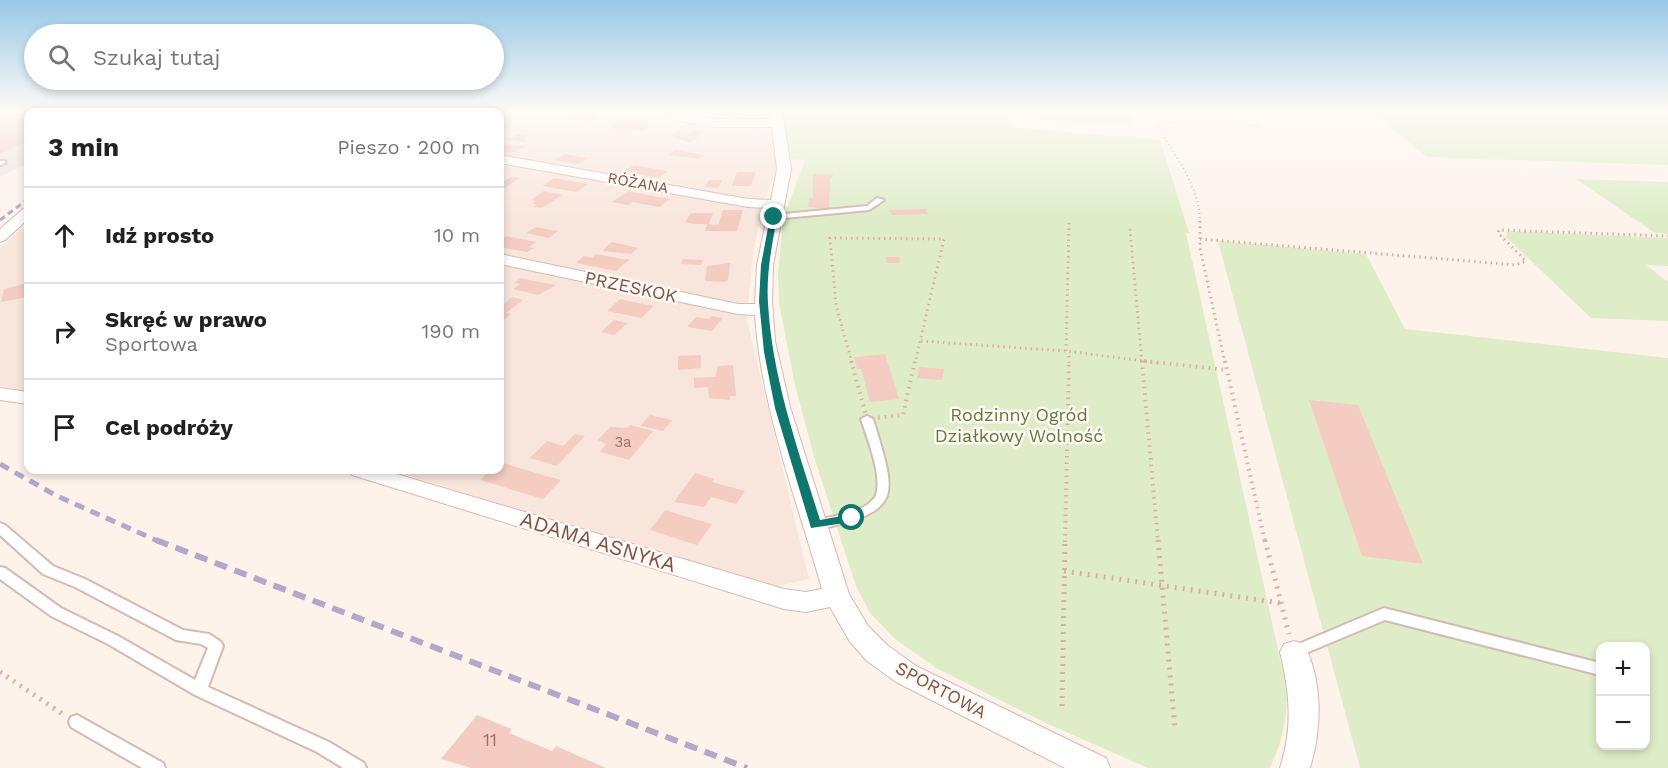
<!DOCTYPE html>
<html lang="pl">
<head>
<meta charset="utf-8">
<style>
	:root { --surface:#fff; --page:#f6f6f6; --text:#202124; --muted:#757577; --line:#e0e0e0 }
	body { margin:0; font-family:"Work Sans",sans-serif; background:var(--page); color:var(--text) }
	.controls { position:absolute; right:18px; bottom:18px; display:grid; overflow:hidden; border-radius:12px; box-shadow:0 3px 9px #0003 }
	.controls button { width:54px; height:54px; display:grid; place-items:center; padding:0; border:0; border-bottom:2px solid var(--line); background:var(--surface); color:var(--text); font:30px sans-serif }
	.stop { position:absolute; width:18px; height:18px; margin:-14px; border:4px solid #0f766e; border-radius:50%; background:#fff }
	.stop.end { background:#0f766e; border-color:#fff; box-shadow:0 2px 6px #0008 }
	.list { margin:0; padding:0; list-style:none }
	h2 { display:flex; justify-content:space-between; align-items:center; height:78px; margin:0; padding:0 24px; font-size:26px }
	h2 small { font-size:20px; font-weight:400; color:var(--muted) }
	.list li { display:grid; grid-template-columns:39px 1fr auto; gap:18px; align-items:center; box-sizing:border-box; height:96px; padding:0 24px; border-top:2px solid var(--line) }
	.list b { display:block; font-size:22px; white-space:nowrap }
	.list p { margin:0; font-size:20px; white-space:nowrap; color:var(--muted) }
	.list em { font-size:20px; font-style:normal; color:var(--muted) }
	.icon { flex:none; width:33px; height:33px; fill:none; stroke:currentColor; stroke-width:2; stroke-linecap:round; stroke-linejoin:round }
	.map { position:relative; flex:none; width:1668px; height:768px; overflow:hidden }
	.search { position:absolute; background:var(--surface); box-shadow:0 3px 9px #0003; left:24px; top:24px; width:480px; height:66px; display:flex; align-items:center; gap:15px; box-sizing:border-box; padding:0 21px; border-radius:33px; color:var(--muted); font-size:22px }
	.panel { position:absolute; background:var(--surface); box-shadow:0 3px 9px #0003; left:24px; top:108px; width:480px; height:366px; border-radius:12px }
	.map>svg:first-child { display:block }
</style>
</head>
<body>
<div class="map">
<svg width="1668" height="768" viewBox="0 0 1668 768">
	<rect width="100%" height="100%" fill="#fdf3eb"/>
	<g fill="#f8e6dc">
		<path d="M505,111H610L773,132L778,167L765,198L753,252L747,320L809,579L770,588L391,470H500V119Z"/>
		<path d="M658,111H760L761,116L752,120L724,121Z"/>
		<path d="M28,229V391L0,386V249L19,230Z"/>
	</g>
	<path fill="#ede4e0" d="M0,111H120L28,112V163L0,177Z"/>
	<g fill="#deedc8" fill-rule="evenodd">
		<path d="M781,111H1008L1009,127L1160,140L1189,233H1186L1286,686C1289,715 1282,742 1270,768H1148L1048,724L936,668L895,639L870,613L856,586L814,457L795,385L779,303L778,274L783,219L805,160L789,159Z"/>
		<path d="M1021,111H1129L1135,125L1046,120Z"/>
		<path d="M1370,111H1668V165L1427,157Z"/>
		<path d="M1576,179L1668,182V234L1655,233Z"/>
		<path d="M1507,231L1668,238V266L1646,265L1668,282V321L1591,318L1506,237Z"/>
		<path d="M1218,241L1366,254L1405,329L1668,358V768H1360ZM1600,646H1646V746H1600Z"/>
	</g>
	<g fill="#f4ccc1">
		<path d="M580,111L590,113L599,115L590,121L570,118Z"/>
		<path d="M720,111H734L743,113L736,118L717,115Z"/>
		<path d="M0,112L28,113V116L0,115Z"/>
		<path d="M0,117L28,118V141L0,154Z"/>
		<path d="M623,119L643,122L641,124L652,125L644,131L609,128Z"/>
		<path d="M693,130L705,132L690,143L670,136L678,131L689,133Z"/>
		<path d="M519,134L529,135L523,139L528,140L524,142L508,140Z"/>
		<path d="M500,143L516,146L527,145L513,153L500,151Z"/>
		<path d="M675,150L705,155L699,159L669,155Z"/>
		<path d="M564,154L577,156L589,158L578,164L554,160Z"/>
		<path d="M634,165L668,171L659,178L624,172Z"/>
		<path d="M737,172H756L751,186H732Z"/>
		<path d="M813,174H833L832,178H830L829,209L808,207L809,198H813Z"/>
		<path d="M511,177L520,178L500,191V184Z"/>
		<path d="M554,178L588,184L577,192L543,186Z"/>
		<path d="M709,180H722L719,188L705,187Z"/>
		<path d="M544,191L562,195L542,208L533,207L537,204H532L536,201L531,200Z"/>
		<path d="M628,191L648,195L670,199L659,207L632,202L628,205L612,202Z"/>
		<path d="M926,209L928,214L892,215L890,210Z"/>
		<path d="M723,210H743L737,231H705L707,224L718,225Z"/>
		<path d="M691,213H713L709,224H694L685,222Z"/>
		<path d="M536,227L545,229L558,231L549,238L526,233Z"/>
		<path d="M506,236L536,242L529,247L534,248L527,252L500,247V240Z"/>
		<path d="M612,242L638,248L631,254L602,251Z"/>
		<path d="M596,254L622,259H630L616,271L576,263L584,256L592,258Z"/>
		<path d="M886,257H899L900,263H887Z"/>
		<path d="M683,259L703,260L701,265L681,264Z"/>
		<path d="M730,263L728,280L725,282L705,281L707,266Z"/>
		<path d="M521,278L539,282L556,285L538,295L513,289L520,284L514,283Z"/>
		<path d="M28,283V297L1,302L4,289Z"/>
		<path d="M512,297L523,300L506,313L511,314L500,323V307Z"/>
		<path d="M620,299L633,302L654,306L641,318L607,311Z"/>
		<path d="M712,316L723,318L712,331L687,327L696,317L709,319Z"/>
		<path d="M614,320L628,323L614,335L601,332Z"/>
		<path d="M885,354L899,399L870,402L861,369H857L854,357Z"/>
		<path d="M701,355V368L678,370V356Z"/>
		<path d="M733,365L736,396H730V400L709,398L708,387L694,388V378L715,377L718,366Z"/>
		<path d="M919,367L944,369L942,380L917,378Z"/>
		<path d="M1309,400L1358,405L1423,564L1362,556Z"/>
		<path d="M650,415L672,420L663,431L640,426Z"/>
		<path d="M630,425L653,431L629,460L600,452L606,444L598,440L610,427L627,428Z"/>
		<path d="M575,434L585,436L557,466L530,458L547,441L563,446Z"/>
		<path d="M500,462L536,473L561,480L543,499L480,480L491,470H500Z"/>
		<path d="M695,473L714,479L712,482L745,491L736,504L711,497L704,507L674,502Z"/>
		<path d="M665,510L684,516L712,524L697,545L650,530Z"/>
		<path d="M477,715L512,729L509,733L552,751L556,746L606,768H471L441,759Z"/>
	</g>
	<g fill="none" stroke-linecap="round" stroke-linejoin="round">
		<defs>
			<g id="service">
				<path d="M0,161H5L6,163L0,165Z"/>
				<path d="M877,198L884,200L869,210L774,219L770,217L774,215L867,206Z"/>
				<path d="M867,416L873,419C897,498 904,511 815,530L811,528L809,525L811,522C826,517 841,516 856,510C863,508 871,503 875,497C884,479 867,438 861,419Z"/>
				<path d="M0,523L5,525L53,566L85,579L183,630L209,634L221,642L223,646L208,687L329,742L364,763L366,768H343L317,752L195,695L108,644L51,616L0,579V567L5,568L61,608L118,636L195,680L208,648L201,644L176,640L75,587L43,574L0,535Z"/>
				<path d="M1384,608L1600,663V675L1385,620L1294,658L1289,656L1287,652L1289,648Z"/>
				<path d="M77,715L163,763L165,768H142L71,727L69,722L71,717Z"/>
			</g>
			<g id="minor">
				<path d="M495,111H507L500,117V112Z"/>
				<path d="M629,111H661L714,119H771L770,111H782L791,169L773,265L772,301L775,341L790,407L849,594L868,626L887,645L916,666L1106,758L1110,768H1065L896,682L867,661L850,642L830,607L806,612L784,609L352,475L349,470H383L784,589L806,592L822,589C797,500 761,408 755,315L738,314L500,264V254L738,304H755L757,265L769,208L748,207L500,163V155L748,199L771,200L777,169L772,127H714Z"/>
				<path d="M28,208V219L5,240L0,242V229L23,209Z"/>
				<path d="M0,388L28,392V404L0,400Z"/>
				<path d="M1294,641L1304,644C1323,682 1322,728 1310,768H1280C1293,728 1290,693 1280,652L1284,644Z"/>
			</g>
		</defs>
		<use href="#service" stroke="#d4bab2" stroke-width="4"/>
		<use href="#minor" stroke="#d4bab2" stroke-width="2"/>
		<path stroke="#daaea3" stroke-width="2" stroke-dasharray="1 3" stroke-linecap="butt" d="M1200,222C1200,186 1174,155 1157,125L1192,120L1258,126"/>
		<g stroke="#daaea3" stroke-width="3" stroke-dasharray="1.5 4" stroke-linecap="butt">
			<path d="M1200,221V248L1225,363"/>
			<path d="M1130,229L1142,363"/>
			<path d="M1200,239L1516,265L1526,261L1498,233L1499,230L1668,236"/>
			<path d="M921,341L1066,351L1159,363"/>
			<path d="M1066,351L1069,222"/>
			<path d="M852,363L836,305L830,238L944,239L915,363"/>
			<path d="M1069,363V352"/>
		</g>
		<g stroke="#daaea3" stroke-width="4" stroke-dasharray="1.5 5" stroke-linecap="butt">
			<path d="M851,361L867,419L903,415L915,361"/>
			<path d="M1142,361L1158,542"/>
			<path d="M1144,361L1227,370"/>
			<path d="M1225,361L1265,542"/>
			<path d="M1065,542L1069,361"/>
		</g>
		<g stroke="#daaea3" stroke-width="5" stroke-dasharray="2 6" stroke-linecap="butt">
			<path d="M1158,540L1175,729"/>
			<path d="M1265,540L1289,634"/>
			<path d="M1064,571L1280,603"/>
			<path d="M0,672L64,715"/>
			<path d="M1062,706L1065,540"/>
		</g>
		<use href="#service" fill="#fff" fill-rule="evenodd"/>
		<use href="#minor" fill="#fff" fill-rule="evenodd"/>
		<path stroke="#b3a7ca" stroke-width="3" stroke-dasharray="6 4" stroke-linecap="butt" d="M0,220L28,199"/>
		<path stroke="#b3a7ca" stroke-width="5" stroke-dasharray="10 7" stroke-linecap="butt" d="M0,464L57,496L160,542"/>
		<path stroke="#b3a7ca" stroke-width="6" stroke-dasharray="13 8" stroke-linecap="butt" d="M156,540L747,768"/>
	</g>
	<linearGradient id="sky" x2="0" y2="1"><stop stop-color="#97c9e8"/><stop offset="0.51" stop-color="#fefaf6"/><stop offset="1" stop-color="#fefaf6" stop-opacity="0"/></linearGradient>
	<rect width="1668" height="219" fill="url(#sky)"/>
	<path fill="#0f766e" d="M774,215L777,217C772,245 766,274 768,303C772,378 798,449 820,520L852,514L858,518L852,522L811,528L775,408L764,352L759,301L761,265L770,217Z"/>
	<g text-anchor="middle" stroke-width="5" stroke-linejoin="round" paint-order="stroke">
		<g font-size="15" fill="#7b534b" stroke="#fff8f3">
			<text transform="translate(638 183) rotate(10)" y="5">RÓŻANA</text>
		</g>
		<g font-size="15" fill="#997168">
			<text x="623" y="447">3a</text>
		</g>
		<g font-size="18" fill="#7b534b" stroke="#fff8f3">
			<text transform="translate(631 287) rotate(12)" y="6">PRZESKOK</text>
			<text transform="translate(941 690) rotate(28)" y="6">SPORTOWA</text>
		</g>
		<g font-size="18" fill="#5d7b40" stroke="#fff8f3">
			<text x="1019" y="421">Rodzinny Ogród<tspan x="1019" dy="21">Działkowy Wolność</tspan></text>
		</g>
		<g font-size="18" fill="#997168">
			<text x="490" y="746">11</text>
		</g>
		<g font-size="21" fill="#7b534b" stroke="#fff8f3">
			<text transform="translate(598 542) rotate(17)" y="7">ADAMA ASNYKA</text>
		</g>
	</g>
</svg>
<div class="controls">
<button>+</button>
<button>−</button>
</div>
<div class="stop" style="left:852px;top:518px"></div>
<div class="stop end" style="left:774px;top:217px"></div>
<div class="search"><svg class="icon" aria-label="search" viewBox="0 0 24 24"><circle cx="10" cy="10" r="6"/><path d="M15 15l6 6"/></svg>Szukaj tutaj</div>
<section class="panel">
<h2>3 min<small>Pieszo · 200 m</small></h2>
<ul class="list">
<li><svg class="icon" aria-label="ahead" viewBox="0 0 24 24"><path d="M12 20V5M6 11l6-6 6 6"/></svg><div><b>Idź prosto</b></div><em>10 m</em></li>
<li><svg class="icon" aria-label="right" viewBox="0 0 24 24"><path d="M7 20v-9h11M14 6l5 5-5 5"/></svg><div><b>Skręć w prawo</b><p>Sportowa</p></div><em>190 m</em></li>
<li><svg class="icon" aria-label="arrive" viewBox="0 0 24 24"><path d="M6 21V4h12l-3 4 3 4H6"/></svg><div><b>Cel podróży</b></div></li>
</ul>
</section>
</div>
</body>
</html>
